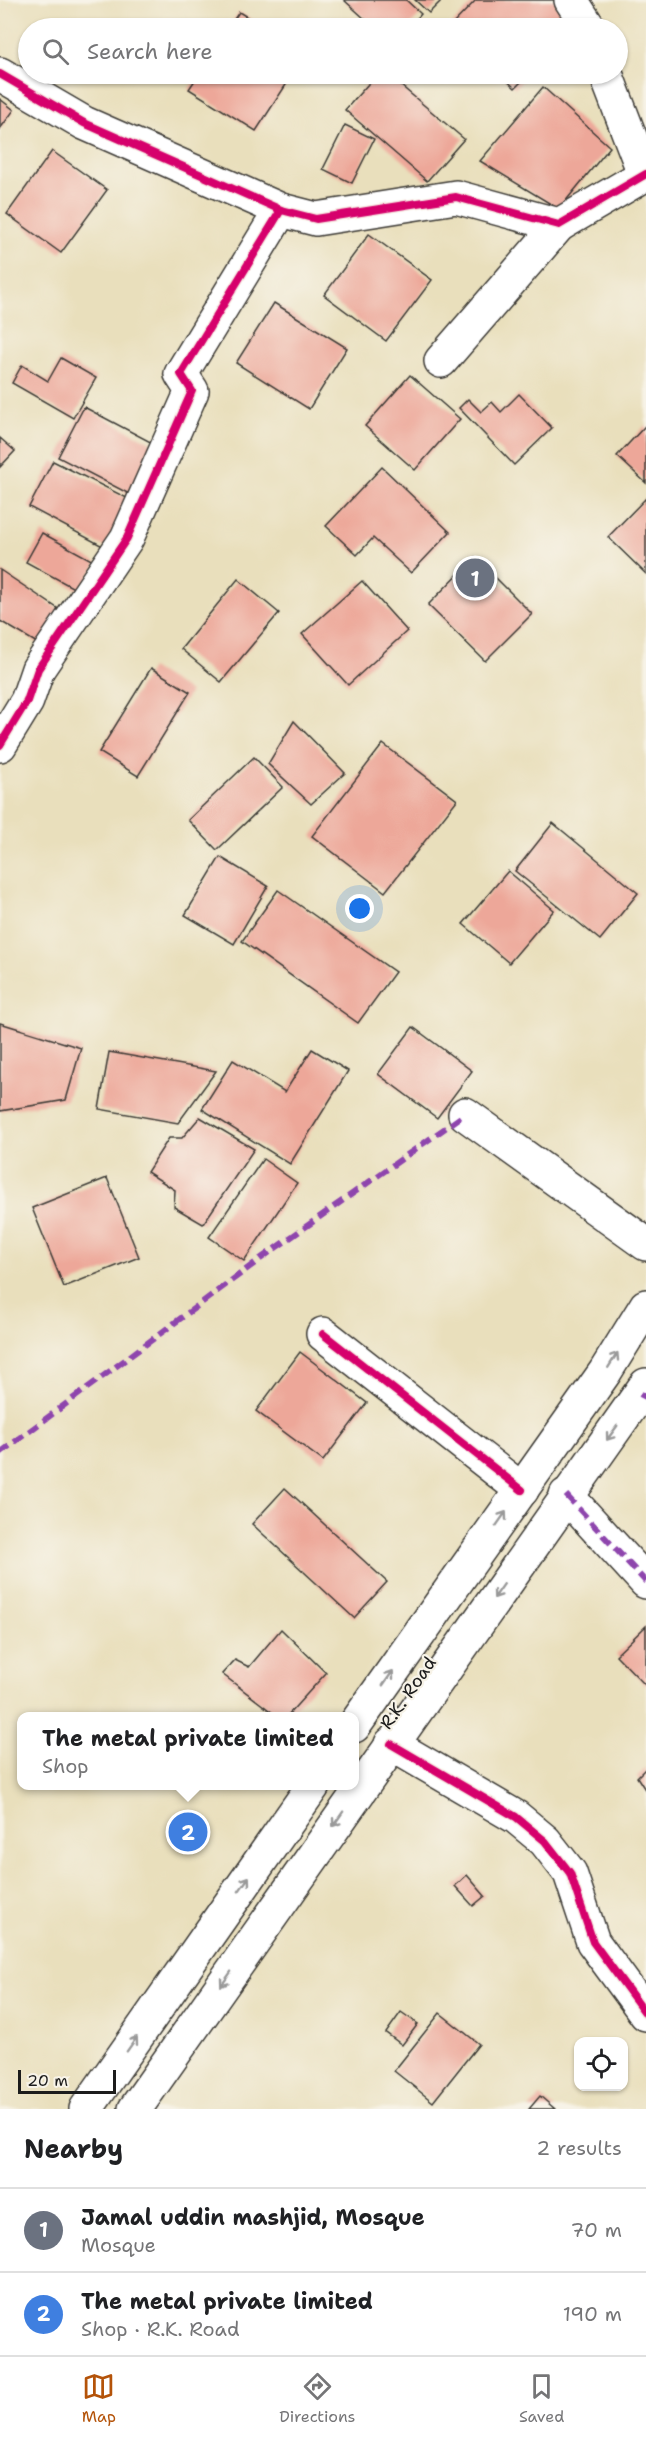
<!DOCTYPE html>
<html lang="en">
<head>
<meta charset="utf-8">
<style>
	:root { --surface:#fff; --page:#f2f2f2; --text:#202124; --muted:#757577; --line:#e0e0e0; --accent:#b45309 }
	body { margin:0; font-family:"Shantell Sans",sans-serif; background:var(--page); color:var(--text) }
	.controls { position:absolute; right:18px; bottom:18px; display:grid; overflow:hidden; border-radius:12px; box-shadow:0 2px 4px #0004 }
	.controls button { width:54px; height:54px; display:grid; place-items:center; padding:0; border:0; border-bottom:2px solid var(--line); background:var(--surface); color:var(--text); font:30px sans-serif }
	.scale { position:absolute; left:18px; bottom:15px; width:98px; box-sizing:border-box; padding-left:6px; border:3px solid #1c1c1c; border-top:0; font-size:16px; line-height:21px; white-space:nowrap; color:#1c1c1c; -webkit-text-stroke:4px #f7f3e8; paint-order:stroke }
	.you { position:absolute; left:360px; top:909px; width:21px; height:21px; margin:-15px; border:4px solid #fff; border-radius:50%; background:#1a73e8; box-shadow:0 0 0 9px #1a73e833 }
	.badge { display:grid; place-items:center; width:39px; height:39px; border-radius:50%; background:var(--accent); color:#fff; font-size:20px; font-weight:700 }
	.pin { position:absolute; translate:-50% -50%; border:3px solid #fff; box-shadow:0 2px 6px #0006 }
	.popup { position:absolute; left:17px; top:1712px; width:342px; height:78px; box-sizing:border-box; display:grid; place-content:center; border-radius:12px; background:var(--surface); filter:drop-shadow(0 2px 4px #0005); font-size:20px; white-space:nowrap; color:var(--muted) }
	.popup b { font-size:22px; color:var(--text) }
	.popup::after { content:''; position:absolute; left:50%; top:100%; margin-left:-12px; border:12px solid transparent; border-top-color:var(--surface) }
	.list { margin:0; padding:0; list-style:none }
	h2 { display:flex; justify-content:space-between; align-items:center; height:78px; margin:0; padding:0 24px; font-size:26px }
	h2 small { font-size:20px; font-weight:400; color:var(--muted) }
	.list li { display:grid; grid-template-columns:39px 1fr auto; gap:18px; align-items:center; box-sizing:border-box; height:84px; padding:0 24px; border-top:2px solid var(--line) }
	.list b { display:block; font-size:22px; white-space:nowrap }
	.list p { margin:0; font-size:20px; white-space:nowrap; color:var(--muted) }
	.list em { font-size:20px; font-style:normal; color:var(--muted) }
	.icon { flex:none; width:33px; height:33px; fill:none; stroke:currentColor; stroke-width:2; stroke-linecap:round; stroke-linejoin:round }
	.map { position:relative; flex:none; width:646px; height:2109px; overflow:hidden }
	.search { position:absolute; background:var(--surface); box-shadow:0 2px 4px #0004; left:18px; right:18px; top:18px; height:66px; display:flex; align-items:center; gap:15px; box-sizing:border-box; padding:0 21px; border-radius:33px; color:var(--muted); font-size:22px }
	.sheet { height:246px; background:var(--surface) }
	nav { display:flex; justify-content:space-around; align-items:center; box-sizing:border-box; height:84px; border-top:2px solid var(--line); background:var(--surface); font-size:16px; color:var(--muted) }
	nav a { display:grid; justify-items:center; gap:3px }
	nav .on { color:var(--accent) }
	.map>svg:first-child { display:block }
</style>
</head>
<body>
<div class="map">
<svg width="646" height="2109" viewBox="0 0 646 2109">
	<rect width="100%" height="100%" fill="#f7f3e8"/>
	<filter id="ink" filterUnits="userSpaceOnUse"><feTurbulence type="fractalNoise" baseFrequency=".0167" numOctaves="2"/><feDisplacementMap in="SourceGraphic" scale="12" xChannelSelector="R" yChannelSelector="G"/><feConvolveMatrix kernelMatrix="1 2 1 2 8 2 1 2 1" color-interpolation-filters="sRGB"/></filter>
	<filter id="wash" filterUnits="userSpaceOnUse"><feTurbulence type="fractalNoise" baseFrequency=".008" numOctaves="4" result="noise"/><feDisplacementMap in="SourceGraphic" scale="24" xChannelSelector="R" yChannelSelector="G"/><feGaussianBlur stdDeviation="1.35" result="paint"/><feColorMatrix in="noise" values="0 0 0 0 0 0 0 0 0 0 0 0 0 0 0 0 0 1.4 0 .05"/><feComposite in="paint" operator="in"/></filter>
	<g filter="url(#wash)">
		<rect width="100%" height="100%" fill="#e9dfbc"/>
		<g id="blocks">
			<g fill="#eda799">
				<path d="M344,0H406L421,14L408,28H375Z"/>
				<path d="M415,0H442L429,13Z"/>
				<path d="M476,0H564L572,28H454L451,26Z"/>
				<path d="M239,12L265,28H228Z"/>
				<path d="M199,74H293L256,131L189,89Z"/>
				<path d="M377,74H387L464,139L427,181L345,110Z"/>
				<path d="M500,74H529L515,88Z"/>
				<path d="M543,87L610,147L559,209L480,161Z"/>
				<path d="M0,99L14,110L0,129Z"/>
				<path d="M345,125L374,139L352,183L323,169Z"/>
				<path d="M52,151L107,190L61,253L7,214Z"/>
				<path d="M369,234L432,280L386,341L324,295Z"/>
				<path d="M274,303L347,348L309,409L236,363Z"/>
				<path d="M61,358L96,378L73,418L12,383L22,365L48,381Z"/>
				<path d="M410,375L460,419L415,470L365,426Z"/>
				<path d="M519,394L552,428L514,465L459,408L468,399L481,412L492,402L501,412Z"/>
				<path d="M84,407L162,448L137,498L58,457Z"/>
				<path d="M646,425V483L617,456Z"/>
				<path d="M0,438L15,451L0,467Z"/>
				<path d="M53,461L135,502L110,550L29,507Z"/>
				<path d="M382,467L450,532L411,573L373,538L357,555L326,526Z"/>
				<path d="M646,498V574L608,537Z"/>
				<path d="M42,533L97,563L81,592L26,562Z"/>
				<path d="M475,557L532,614L485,661L428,605Z"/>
				<path d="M0,570L69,616L49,650L0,621Z"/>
				<path d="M238,579L279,613L221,682L181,649Z"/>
				<path d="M362,581L407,631L348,685L302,634Z"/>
				<path d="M151,668L190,692L138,776L99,752Z"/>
				<path d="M294,721L345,773L311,804L268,764Z"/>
				<path d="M383,744L457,800L385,892L312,836Z"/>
				<path d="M254,757L283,787L217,850L188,820Z"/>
				<path d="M553,823L638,893L600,940L515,871Z"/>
				<path d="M220,857L268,886L234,944L185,915Z"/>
				<path d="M508,871L554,910L509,963L463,924Z"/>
				<path d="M278,890L395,972L358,1023L242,941Z"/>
				<path d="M0,1023L81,1048L66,1100L0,1111Z"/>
				<path d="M413,1027L472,1071L437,1118L378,1074Z"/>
				<path d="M312,1049L348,1071L290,1164L202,1109L233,1060L285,1092Z"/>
				<path d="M109,1052L216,1071L178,1123L99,1109Z"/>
				<path d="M200,1117L254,1149L203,1224L174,1207L175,1190L147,1172L169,1138H182Z"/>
				<path d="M263,1159L297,1183L244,1261L209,1237Z"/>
				<path d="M107,1178L139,1257L64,1287L32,1208Z"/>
				<path d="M300,1352L367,1403L323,1461L256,1411Z"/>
				<path d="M285,1488L387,1582L354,1618L252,1524Z"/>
				<path d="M646,1626V1686L616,1655Z"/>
				<path d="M281,1629L326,1673L287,1716H277L222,1674L235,1660L249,1667Z"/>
				<path d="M646,1768V1791L637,1777Z"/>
				<path d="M467,1875L485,1896L473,1906L455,1886Z"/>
				<path d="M401,2012L418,2024L402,2045L386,2033Z"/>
				<path d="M440,2013L479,2044L433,2102L394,2071Z"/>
				<path d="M540,2096L555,2109H529Z"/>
			</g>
		</g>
	</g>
	<g filter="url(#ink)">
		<use href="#blocks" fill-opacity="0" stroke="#3b3934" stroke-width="1.5"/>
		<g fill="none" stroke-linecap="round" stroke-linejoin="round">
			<defs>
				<g id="minor">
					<path d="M571,0L589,28"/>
					<path d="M0,74L84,123L281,210L316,219L456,197L559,225L646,174"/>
					<path d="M606,74L644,173L646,171"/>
					<path d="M441,361L559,225"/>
					<path d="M0,745L27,701L38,669L127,538L192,391L181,374L281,210"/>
					<path d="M465,1114L646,1244"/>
					<path d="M323,1334L522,1490"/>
					<path d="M566,1495L646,1582"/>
					<path d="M391,1744L516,1817L545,1841L570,1873L593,1942L646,2014"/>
				</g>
				<g id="highway">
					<path d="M354,1726L605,1372L646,1306"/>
					<path d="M86,2109L313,1786"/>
					<path d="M135,2109L646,1385"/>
				</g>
			</defs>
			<use href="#minor" stroke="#3b3934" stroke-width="36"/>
			<use href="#highway" stroke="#3b3934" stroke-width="36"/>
			<use href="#minor" stroke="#fff" stroke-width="33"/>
			<use href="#highway" stroke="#fff" stroke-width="33"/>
			<g stroke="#8e44ad" stroke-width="6" stroke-dasharray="12 6" stroke-linecap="butt">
				<path d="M640,1394L646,1397"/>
				<path d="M0,1453L263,1257L465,1114"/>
				<path d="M566,1495L646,1582"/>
			</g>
			<defs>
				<g id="cycleway">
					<path d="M0,74L84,123L281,210L316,219L456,197L559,225L646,174"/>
					<path d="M0,745L27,701L38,669L127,538L192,391L181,374L281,210"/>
					<path d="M323,1334L522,1490"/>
					<path d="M391,1744L516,1817L545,1841L570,1873L593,1942L646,2014"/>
				</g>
			</defs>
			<use href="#cycleway" stroke="#f7f3e8" stroke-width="11"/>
			<use href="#cycleway" stroke="#d6006c" stroke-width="8"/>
		</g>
		<defs><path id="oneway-shaft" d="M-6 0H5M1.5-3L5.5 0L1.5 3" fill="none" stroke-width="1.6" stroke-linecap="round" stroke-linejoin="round" transform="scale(1.5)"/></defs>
		<g stroke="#999">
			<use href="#oneway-shaft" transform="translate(613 1360) rotate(-58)"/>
			<use href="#oneway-shaft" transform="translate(612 1433) rotate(126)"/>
			<use href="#oneway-shaft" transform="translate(501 1519) rotate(-55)"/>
			<use href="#oneway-shaft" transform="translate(499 1591) rotate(125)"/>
			<use href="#oneway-shaft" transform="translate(388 1678) rotate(-55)"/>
			<use href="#oneway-shaft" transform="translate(338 1819) rotate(125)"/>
			<use href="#oneway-shaft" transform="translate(244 1884) rotate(-55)"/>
			<use href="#oneway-shaft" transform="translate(226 1979) rotate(125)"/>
			<use href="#oneway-shaft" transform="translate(132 2044) rotate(-55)"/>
		</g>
	</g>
	<g text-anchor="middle" stroke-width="4.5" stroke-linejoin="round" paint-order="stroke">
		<g font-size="18" fill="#1c1c1c" stroke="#f7f3e8">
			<text transform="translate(408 1693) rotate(-55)" y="6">R.K. Road</text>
		</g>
	</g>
</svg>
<div class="controls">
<button><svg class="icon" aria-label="locate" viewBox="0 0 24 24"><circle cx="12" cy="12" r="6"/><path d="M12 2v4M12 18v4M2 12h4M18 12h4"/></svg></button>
</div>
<div class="scale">20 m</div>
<div class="you"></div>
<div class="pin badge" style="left:475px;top:578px;background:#6b7280">1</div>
<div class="pin badge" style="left:188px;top:1832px;background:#3f7fe0">2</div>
<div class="popup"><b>The metal private limited</b>Shop</div>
<div class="search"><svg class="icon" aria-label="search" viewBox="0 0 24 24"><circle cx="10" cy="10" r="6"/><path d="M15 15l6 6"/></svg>Search here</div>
</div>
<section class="sheet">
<h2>Nearby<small>2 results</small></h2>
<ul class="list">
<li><span class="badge" style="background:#6b7280">1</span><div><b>Jamal uddin mashjid, Mosque</b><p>Mosque</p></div><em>70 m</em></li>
<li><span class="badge" style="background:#3f7fe0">2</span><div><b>The metal private limited</b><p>Shop · R.K. Road</p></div><em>190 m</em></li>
</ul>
</section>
<nav>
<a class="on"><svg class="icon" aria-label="map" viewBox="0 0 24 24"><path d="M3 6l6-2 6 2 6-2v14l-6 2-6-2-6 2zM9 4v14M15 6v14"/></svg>Map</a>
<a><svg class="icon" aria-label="directions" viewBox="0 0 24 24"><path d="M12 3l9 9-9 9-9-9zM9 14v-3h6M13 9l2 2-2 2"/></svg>Directions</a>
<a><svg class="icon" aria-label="saved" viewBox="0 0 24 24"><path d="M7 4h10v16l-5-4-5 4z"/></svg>Saved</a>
</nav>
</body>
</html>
